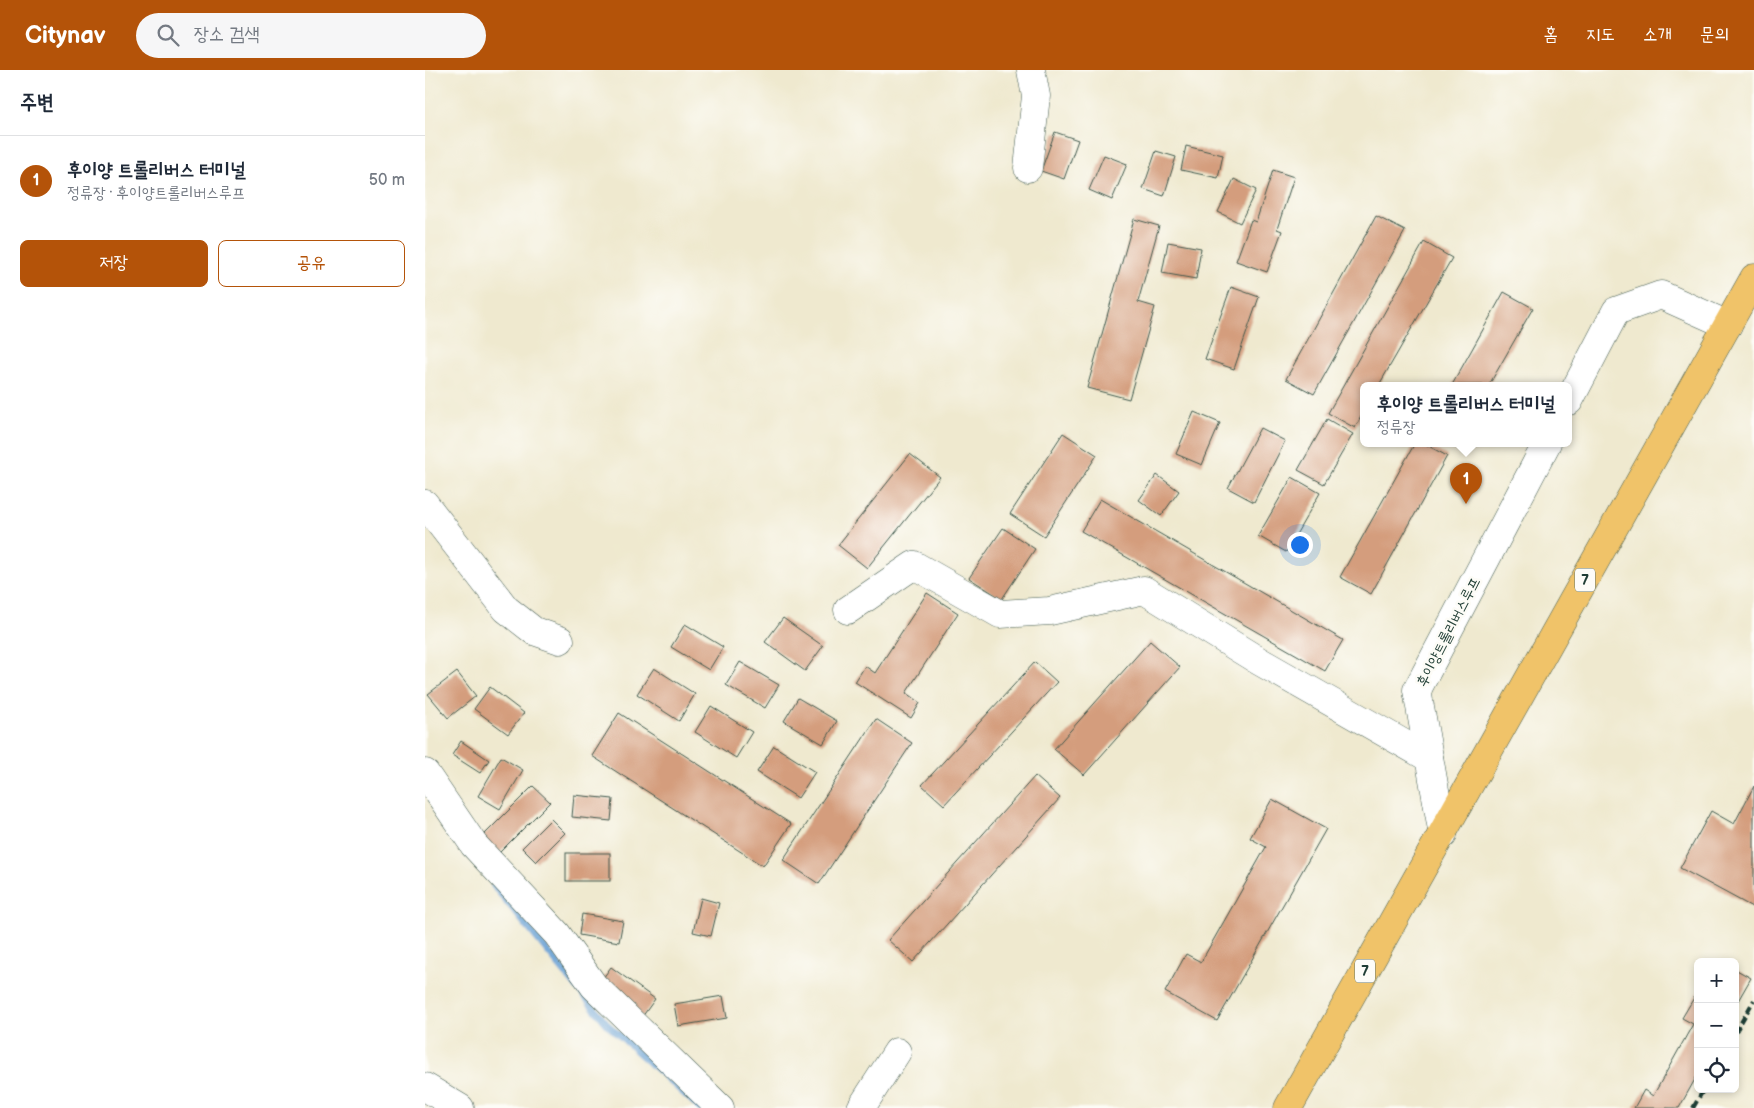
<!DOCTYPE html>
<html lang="ko">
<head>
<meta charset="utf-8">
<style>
	:root { --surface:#fff; --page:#f6f6f7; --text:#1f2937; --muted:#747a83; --line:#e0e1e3; --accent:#b45309 }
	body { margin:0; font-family:"Balsamiq Sans","Poor Story",sans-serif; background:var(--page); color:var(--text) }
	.controls { position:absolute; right:15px; bottom:15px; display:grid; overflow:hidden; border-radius:8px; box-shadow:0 2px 8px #0003 }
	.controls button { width:45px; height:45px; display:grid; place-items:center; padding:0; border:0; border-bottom:1px solid var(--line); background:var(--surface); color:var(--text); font:25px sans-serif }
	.you { position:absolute; left:874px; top:474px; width:18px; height:18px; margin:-12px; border:4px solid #fff; border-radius:50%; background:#1a73e8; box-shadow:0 0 0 8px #1a73e833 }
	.badge { display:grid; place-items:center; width:32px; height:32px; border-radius:50%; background:var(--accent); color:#fff; font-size:16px; font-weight:700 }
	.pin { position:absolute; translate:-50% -41px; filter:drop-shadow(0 1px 2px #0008) }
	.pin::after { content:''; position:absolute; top:26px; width:18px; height:15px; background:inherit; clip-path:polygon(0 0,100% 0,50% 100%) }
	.popup { position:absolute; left:935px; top:312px; width:212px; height:65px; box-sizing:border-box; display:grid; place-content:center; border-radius:8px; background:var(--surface); filter:drop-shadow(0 1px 4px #0005); font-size:16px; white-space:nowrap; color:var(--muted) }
	.popup b { font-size:19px; color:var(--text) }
	.popup::after { content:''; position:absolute; left:50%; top:100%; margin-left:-10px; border:10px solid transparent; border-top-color:var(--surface) }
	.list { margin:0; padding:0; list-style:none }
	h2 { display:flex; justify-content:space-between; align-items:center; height:65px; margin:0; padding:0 20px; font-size:21px }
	h2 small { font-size:16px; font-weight:400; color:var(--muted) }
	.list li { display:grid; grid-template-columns:32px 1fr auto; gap:15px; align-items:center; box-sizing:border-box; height:90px; padding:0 20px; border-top:1px solid var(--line) }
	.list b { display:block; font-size:19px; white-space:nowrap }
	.list p { margin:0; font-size:16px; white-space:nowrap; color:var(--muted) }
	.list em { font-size:16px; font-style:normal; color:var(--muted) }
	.actions { display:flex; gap:10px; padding:15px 20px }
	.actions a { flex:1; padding:11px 0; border:1px solid var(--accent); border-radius:8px; text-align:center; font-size:18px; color:var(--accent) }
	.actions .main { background:var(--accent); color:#fff }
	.icon { flex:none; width:28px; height:28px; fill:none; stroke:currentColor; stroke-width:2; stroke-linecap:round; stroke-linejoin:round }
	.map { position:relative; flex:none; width:1329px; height:1038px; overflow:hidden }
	header { display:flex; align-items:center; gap:30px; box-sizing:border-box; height:70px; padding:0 25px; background:var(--accent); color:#fff }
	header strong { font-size:24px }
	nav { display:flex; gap:28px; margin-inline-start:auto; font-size:18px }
	.search { width:350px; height:45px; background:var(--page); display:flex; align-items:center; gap:12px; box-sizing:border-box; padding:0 18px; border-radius:28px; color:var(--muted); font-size:19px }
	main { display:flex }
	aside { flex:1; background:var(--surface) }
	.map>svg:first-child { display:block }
</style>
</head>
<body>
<header>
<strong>Citynav</strong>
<div class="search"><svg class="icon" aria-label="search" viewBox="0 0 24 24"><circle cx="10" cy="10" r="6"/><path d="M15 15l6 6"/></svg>장소 검색</div>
<nav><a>홈</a><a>지도</a><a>소개</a><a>문의</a></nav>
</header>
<main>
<aside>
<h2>주변<small></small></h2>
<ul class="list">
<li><span class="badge">1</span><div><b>후이양 트롤리버스 터미널</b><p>정류장 · 후이양트롤리버스루프</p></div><em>50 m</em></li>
</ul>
<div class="actions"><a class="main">저장</a><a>공유</a></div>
</aside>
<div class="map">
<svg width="1329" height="1038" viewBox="0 0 1329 1038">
	<rect width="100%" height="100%" fill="#fdfcf7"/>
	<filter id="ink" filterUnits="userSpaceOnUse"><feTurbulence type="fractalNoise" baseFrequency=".02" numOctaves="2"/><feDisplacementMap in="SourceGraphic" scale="10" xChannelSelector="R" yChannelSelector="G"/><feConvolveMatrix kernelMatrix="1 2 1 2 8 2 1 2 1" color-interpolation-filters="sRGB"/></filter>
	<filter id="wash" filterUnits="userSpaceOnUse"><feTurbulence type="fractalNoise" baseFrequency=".0096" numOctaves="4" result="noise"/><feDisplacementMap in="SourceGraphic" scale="20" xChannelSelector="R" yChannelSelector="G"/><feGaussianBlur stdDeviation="1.12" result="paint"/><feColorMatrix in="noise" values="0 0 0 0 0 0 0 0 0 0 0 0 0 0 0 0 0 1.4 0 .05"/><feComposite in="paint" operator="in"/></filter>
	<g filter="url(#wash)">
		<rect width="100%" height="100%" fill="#efe9cf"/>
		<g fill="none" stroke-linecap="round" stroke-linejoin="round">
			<path stroke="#639ed3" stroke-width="7" d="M69,816L184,956L275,1038"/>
		</g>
		<g id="blocks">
			<g fill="#d49d7d">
				<path d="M630,62L653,70L639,109L616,101Z"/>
				<path d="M761,76L798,85L793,108L756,100Z"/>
				<path d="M731,81L751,87L739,126L718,119Z"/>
				<path d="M679,85L702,94L687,130L664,120Z"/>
				<path d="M848,100L869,107L852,159L857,161L842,202L811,191L826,150L831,152Z"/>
				<path d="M809,109L831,120L815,153L793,142Z"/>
				<path d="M951,146L980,161L889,324L861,309Z"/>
				<path d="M709,149L734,156L713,232L730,237L704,329L662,318Z"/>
				<path d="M743,172L776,178L771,209L737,203Z"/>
				<path d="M999,172L1027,188L954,315H938V343L930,358L903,343Z"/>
				<path d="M806,217L834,227L809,299L780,289Z"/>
				<path d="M1079,222L1108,238L1064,315H1027Z"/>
				<path d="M769,342L795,353L777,395L751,384Z"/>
				<path d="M902,349L928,364L899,414L873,400Z"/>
				<path d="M835,358L860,371L829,432L803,418Z"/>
				<path d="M638,363L672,385L619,466L585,444Z"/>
				<path d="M990,373H998L1022,386L946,524L915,507Z"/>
				<path d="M485,384L515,407L442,498L413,475Z"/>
				<path d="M732,405L754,421L736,446L714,430Z"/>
				<path d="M867,407L895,423L861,482L833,466Z"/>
				<path d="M675,429L918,570L900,601L656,461Z"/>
				<path d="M578,458L610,479L577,529L544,508Z"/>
				<path d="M502,523L533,543L481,623L495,633L486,648L430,612L440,596L450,603Z"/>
				<path d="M358,548L398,576L380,601L340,572Z"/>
				<path d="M260,554L298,577L284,600L246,577Z"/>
				<path d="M725,571L755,597L659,705L629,679Z"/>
				<path d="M315,592L354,615L340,638L301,615Z"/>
				<path d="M610,592L632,612L519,735L497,715Z"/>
				<path d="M229,598L270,624L254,651L212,624Z"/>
				<path d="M32,602L51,626L23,648L3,624Z"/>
				<path d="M65,617L99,643L83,664L49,639Z"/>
				<path d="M373,628L412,651L398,674L359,651Z"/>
				<path d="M286,636L327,662L311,688L270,662Z"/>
				<path d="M194,643L366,754L338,796L167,686Z"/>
				<path d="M451,649L487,673L394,814L358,790Z"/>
				<path d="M36,671L64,690L55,703L27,685Z"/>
				<path d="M349,676L390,702L373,728L332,702Z"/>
				<path d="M76,687L98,700L75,739L53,726Z"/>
				<path d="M610,706L635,728L488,892L463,870Z"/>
				<path d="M108,716L125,732L73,784L56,768Z"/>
				<path d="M1329,716V838L1255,798L1286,741L1309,754Z"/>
				<path d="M149,725L188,729L186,751L147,747Z"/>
				<path d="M847,729L901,759L792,951L740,922L761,884L776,892L841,777L825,768Z"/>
				<path d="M126,749L140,763L111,792L97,778Z"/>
				<rect x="141" y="783" width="44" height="28"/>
				<path d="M276,828L294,833L286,866L268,862Z"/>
				<path d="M157,844L198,851L194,872L154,865Z"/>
				<path d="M186,897L230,929L217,947L173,915Z"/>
				<path d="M1310,899L1326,908L1310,936Z"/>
				<path d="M1273,921V1004L1254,1038H1209L1219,1020L1228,1026L1268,954L1257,948Z"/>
				<path d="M298,926L302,948L253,956L249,934Z"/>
			</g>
		</g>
	</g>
	<g filter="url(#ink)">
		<use href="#blocks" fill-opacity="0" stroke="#3e574b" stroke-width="1"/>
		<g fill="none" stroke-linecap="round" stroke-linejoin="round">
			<defs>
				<g id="minor">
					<path d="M603,98L611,26L606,0"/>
					<path d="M1144,331L1191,241L1236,225L1303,255"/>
					<path d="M0,434L81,539L109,561L135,570"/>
					<path d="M423,540L489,495L575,544L625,541L719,520L834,591L1004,688"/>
					<path d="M0,703L49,775L132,864L169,916L295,1038"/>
					<path d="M1018,765L992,620L1122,373"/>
					<path d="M0,1017L35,1038"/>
					<path d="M436,1038L472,982"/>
				</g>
				<path id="highway" d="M863,1038L1329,208"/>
			</defs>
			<use href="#minor" stroke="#3e574b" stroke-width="29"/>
			<use href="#highway" stroke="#3e574b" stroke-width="29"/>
			<use href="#minor" stroke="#fff" stroke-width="28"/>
			<use href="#highway" stroke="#f0c369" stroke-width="28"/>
			<g stroke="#1f3d34" stroke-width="4" stroke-dasharray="8 4" stroke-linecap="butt">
				<path d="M1310,963L1329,930"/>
				<path d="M1268,1038L1279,1019"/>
			</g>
		</g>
	</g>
	<g text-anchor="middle" stroke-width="5" stroke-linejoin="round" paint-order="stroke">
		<g fill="#fdfcf7" stroke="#62766e" stroke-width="1">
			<rect x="1150" y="498.5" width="20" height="23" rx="4"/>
			<rect x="930" y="889.5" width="20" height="23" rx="4"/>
		</g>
		<g font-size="14" font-weight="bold" fill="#1f3d34">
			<text x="1160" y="515">7</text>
			<text x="940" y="906">7</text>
		</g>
		<g font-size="15" fill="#1f3d34" stroke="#fdfcf7">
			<text transform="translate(1023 562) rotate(-63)" y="5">후이양트롤리버스루프</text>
		</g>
	</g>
</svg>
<div class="controls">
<button>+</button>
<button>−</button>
<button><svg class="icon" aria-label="locate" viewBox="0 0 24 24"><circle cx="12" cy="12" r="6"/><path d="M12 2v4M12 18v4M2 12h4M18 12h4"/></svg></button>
</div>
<div class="you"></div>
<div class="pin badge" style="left:1041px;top:434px">1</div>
<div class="popup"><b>후이양 트롤리버스 터미널</b>정류장</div>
</div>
</main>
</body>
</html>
